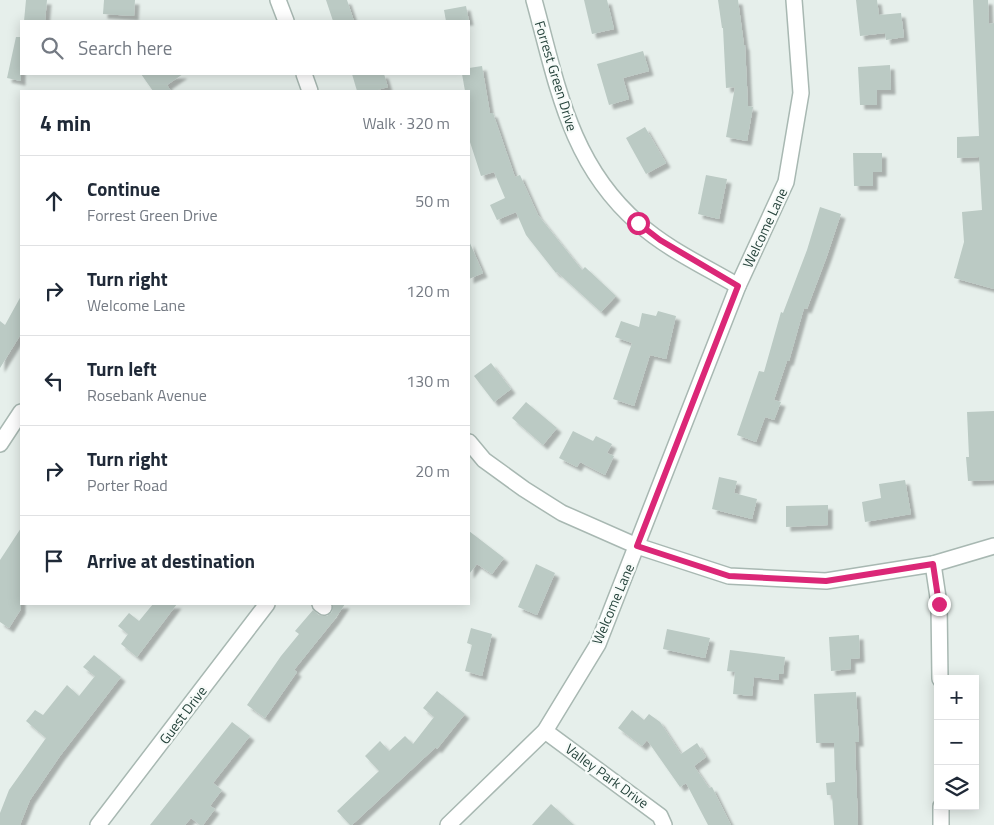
<!DOCTYPE html>
<html lang="en">
<head>
<meta charset="utf-8">
<style>
	:root { --surface:#fff; --page:#f2f2f3; --text:#1f2937; --muted:#747a83; --line:#e0e1e3 }
	body { margin:0; font-family:"Titillium Web",sans-serif; background:var(--page); color:var(--text) }
	.controls { position:absolute; right:15px; bottom:15px; display:grid; overflow:hidden; border-radius:0px; box-shadow:0 2px 12px #0003 }
	.controls button { width:45px; height:45px; display:grid; place-items:center; padding:0; border:0; border-bottom:1px solid var(--line); background:var(--surface); color:var(--text); font:25px sans-serif }
	.stop { position:absolute; width:15px; height:15px; margin:-11px; border:4px solid #db2777; border-radius:50%; background:#fff }
	.stop.end { background:#db2777; border-color:#fff; box-shadow:0 1px 5px #0008 }
	.list { margin:0; padding:0; list-style:none }
	h2 { display:flex; justify-content:space-between; align-items:center; height:65px; margin:0; padding:0 20px; font-size:21px }
	h2 small { font-size:16px; font-weight:400; color:var(--muted) }
	.list li { display:grid; grid-template-columns:32px 1fr auto; gap:15px; align-items:center; box-sizing:border-box; height:90px; padding:0 20px; border-top:1px solid var(--line) }
	.list b { display:block; font-size:19px; white-space:nowrap }
	.list p { margin:0; font-size:16px; white-space:nowrap; color:var(--muted) }
	.list em { font-size:16px; font-style:normal; color:var(--muted) }
	.icon { flex:none; width:28px; height:28px; fill:none; stroke:currentColor; stroke-width:2; stroke-linecap:round; stroke-linejoin:round }
	.map { position:relative; flex:none; width:994px; height:825px; overflow:hidden }
	.search { position:absolute; background:var(--surface); box-shadow:0 2px 12px #0003; left:20px; top:20px; width:450px; height:55px; display:flex; align-items:center; gap:12px; box-sizing:border-box; padding:0 18px; border-radius:0px; color:var(--muted); font-size:19px }
	.panel { position:absolute; background:var(--surface); box-shadow:0 2px 12px #0003; left:20px; top:90px; width:450px; height:515px; border-radius:0px }
	.map>svg:first-child { display:block }
</style>
</head>
<body>
<div class="map">
<svg width="994" height="825" viewBox="0 0 994 825">
	<defs>
		<filter id="shadow"><feDropShadow dx="4.5" dy="4.5" stdDeviation="1" flood-color="#0004"/></filter>
	</defs>
	<rect width="100%" height="100%" fill="#e6efeb"/>
	<g fill="#bbcac4" filter="url(#shadow)">
		<path d="M26,0H47L45,21H24Z"/>
		<path d="M104,0H135L134,16L103,14Z"/>
		<path d="M326,0H347L354,21H333Z"/>
		<path d="M584,0H607L614,29L592,34Z"/>
		<path d="M718,0H738L744,45H745L748,106L753,107L747,141L726,137L735,87L726,88L723,28H722Z"/>
		<path d="M856,0H877L879,15L901,13L904,37L886,40L885,33L860,36Z"/>
		<path d="M973,0H988L989,24L994,23V289L954,278L964,242L962,212L982,210L979,157L957,158V137L979,136Z"/>
		<path d="M466,6L469,21H446L444,10Z"/>
		<path d="M16,37H21V81L7,78Z"/>
		<path d="M643,51L649,71L623,78L629,99L609,105L597,64Z"/>
		<path d="M890,65L891,90H877V105H860L858,67Z"/>
		<path d="M482,66L490,113H493L515,177L520,175L538,215L582,270L585,267L616,296L601,312L557,272L556,273L526,235L516,212L497,220L490,205L505,198L494,172L481,176L469,139V91H465L462,74H469V68Z"/>
		<path d="M141,74H183L167,85L171,91H153Z"/>
		<path d="M352,74H384L388,87L374,91H357Z"/>
		<path d="M645,127L666,163L646,174L626,138Z"/>
		<path d="M853,153H882V172H873V186H854Z"/>
		<path d="M706,175L727,179L719,219L698,214Z"/>
		<path d="M820,207L841,214L827,256L807,309L804,308L789,361H787L774,400L781,402L774,420L765,417L756,442L737,435L759,371L764,372L781,312L783,313L807,250Z"/>
		<path d="M469,241L483,273L469,279Z"/>
		<path d="M21,296V334L0,368V321L5,325Z"/>
		<path d="M658,311L676,316L666,359L650,355L634,406L613,399L632,343L615,337L621,321L639,327L642,313L656,316Z"/>
		<path d="M491,363L511,389L494,402L474,376Z"/>
		<path d="M526,402L557,428L543,445L512,418Z"/>
		<path d="M994,411V480L968,481L966,457H969L967,412Z"/>
		<path d="M573,431L593,441L596,436L612,444L607,453L614,456L605,475L580,462L577,467L559,458Z"/>
		<path d="M719,477L737,481L734,493L757,499L752,519L712,509Z"/>
		<path d="M905,480L911,514L865,522L862,502L881,498L879,484Z"/>
		<path d="M828,505V525L786,527V506Z"/>
		<path d="M21,528V609L9,628L0,622V560Z"/>
		<path d="M469,531L504,558L492,574L477,564L469,574Z"/>
		<path d="M536,564L555,573L537,615L518,607Z"/>
		<path d="M153,604H177L137,657L121,644L128,634L118,626L129,613L139,621Z"/>
		<path d="M333,604H345L335,619L294,670L297,672L265,718L247,705L281,656L299,634L295,631L313,610L319,615L327,616L332,612Z"/>
		<path d="M471,628L492,634L482,676L465,671L472,645L467,643Z"/>
		<path d="M667,629L710,638L705,658L663,649Z"/>
		<path d="M859,635L860,658L851,659V669L831,671L829,637Z"/>
		<path d="M730,650L785,657L783,674H779V680L754,677L752,696L733,694L735,672L727,671Z"/>
		<path d="M94,655L121,677L60,756L30,800L20,825H0V813L9,790L46,738L26,721L35,710L43,715L67,685L79,696L95,676L83,667Z"/>
		<path d="M437,691L465,714L437,749L436,747L352,825H350L337,811L379,771L365,756L380,741L389,751L405,736L413,744L434,717L423,708Z"/>
		<path d="M856,692L859,742H855L858,825H834L832,795H827L826,783L835,782L834,743H816L814,694Z"/>
		<path d="M632,710L644,720L649,714L660,722L681,754L697,743L706,757L694,766L709,788L712,787L731,825H708L686,783L680,787L647,740L642,746L618,728Z"/>
		<path d="M232,722L250,736L213,783L222,790L210,806L215,809L203,825H200L191,818L185,825H150Z"/>
		<path d="M551,804L574,825H532Z"/>
	</g>
	<g fill="none" stroke-linecap="round" stroke-linejoin="round">
		<defs>
			<g id="minor">
				<path d="M278,0L286,21"/>
				<path d="M534,0C557,83 569,163 638,223C667,249 704,266 738,286"/>
				<path d="M304,74L310,91"/>
				<path d="M469,442L484,460L524,489L562,513L637,546L729,576L826,581L933,564L994,546"/>
				<path d="M0,444L21,412"/>
				<path d="M933,564L939,604L940,679"/>
				<path d="M320,604L324,607"/>
				<path d="M545,731L660,816L664,825"/>
				<path d="M941,806V825"/>
				<path d="M98,825L267,604"/>
				<path d="M448,825L545,731L598,644L738,286L786,182L801,93L794,0"/>
			</g>
		</defs>
		<use href="#minor" stroke="#a8b8b2" stroke-width="18"/>
		<use href="#minor" stroke="#fff" stroke-width="15"/>
	</g>
	<g fill="none" stroke-linecap="round" stroke-linejoin="round">
		<path stroke="#db2777" stroke-width="6" d="M638,223L660,240L738,286L637,546L729,576L826,581L933,564L939,604"/>
	</g>
	<g text-anchor="middle" stroke-width="4.5" stroke-linejoin="round" paint-order="stroke">
		<g font-size="14" fill="#24423a" stroke="#f7fbf9">
			<text transform="translate(556 76) rotate(73)" y="5">Forrest Green Drive</text>
			<text transform="translate(765 228) rotate(-65)" y="5">Welcome Lane</text>
			<text transform="translate(613 604) rotate(-67)" y="5">Welcome Lane</text>
			<text transform="translate(183 715) rotate(-53)" y="5">Guest Drive</text>
			<text transform="translate(607 776) rotate(36)" y="5">Valley Park Drive</text>
		</g>
	</g>
</svg>
<div class="controls">
<button>+</button>
<button>−</button>
<button><svg class="icon" aria-label="layers" viewBox="0 0 24 24"><path d="M12 4l9 5-9 5-9-5zM3 14l9 5 9-5"/></svg></button>
</div>
<div class="stop" style="left:638px;top:223px"></div>
<div class="stop end" style="left:939px;top:604px"></div>
<div class="search"><svg class="icon" aria-label="search" viewBox="0 0 24 24"><circle cx="10" cy="10" r="6"/><path d="M15 15l6 6"/></svg>Search here</div>
<section class="panel">
<h2>4 min<small>Walk · 320 m</small></h2>
<ul class="list">
<li><svg class="icon" aria-label="ahead" viewBox="0 0 24 24"><path d="M12 20V5M6 11l6-6 6 6"/></svg><div><b>Continue</b><p>Forrest Green Drive</p></div><em>50 m</em></li>
<li><svg class="icon" aria-label="right" viewBox="0 0 24 24"><path d="M7 20v-9h11M14 6l5 5-5 5"/></svg><div><b>Turn right</b><p>Welcome Lane</p></div><em>120 m</em></li>
<li><svg class="icon" aria-label="left" viewBox="0 0 24 24"><path d="M17 20v-9H6M10 6l-5 5 5 5"/></svg><div><b>Turn left</b><p>Rosebank Avenue</p></div><em>130 m</em></li>
<li><svg class="icon" aria-label="right" viewBox="0 0 24 24"><path d="M7 20v-9h11M14 6l5 5-5 5"/></svg><div><b>Turn right</b><p>Porter Road</p></div><em>20 m</em></li>
<li><svg class="icon" aria-label="arrive" viewBox="0 0 24 24"><path d="M6 21V4h12l-3 4 3 4H6"/></svg><div><b>Arrive at destination</b></div></li>
</ul>
</section>
</div>
</body>
</html>
